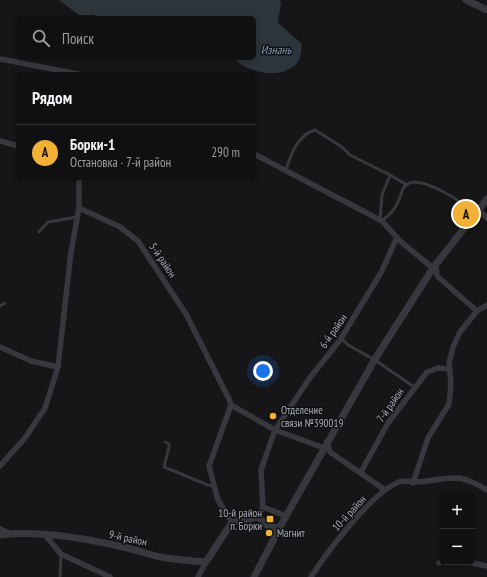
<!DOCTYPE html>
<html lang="ru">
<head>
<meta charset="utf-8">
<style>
	:root { --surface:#101012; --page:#19191b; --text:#f1f3f6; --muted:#9c9d9f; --line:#303032; --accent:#f2b134 }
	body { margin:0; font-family:"PT Sans Narrow",sans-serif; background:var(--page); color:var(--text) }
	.controls { position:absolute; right:12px; bottom:12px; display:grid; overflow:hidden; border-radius:6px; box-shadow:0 2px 6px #0003 }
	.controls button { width:36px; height:36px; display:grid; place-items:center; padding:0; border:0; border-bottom:1px solid var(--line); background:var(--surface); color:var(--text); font:20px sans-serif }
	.you { position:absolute; left:263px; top:371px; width:14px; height:14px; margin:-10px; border:3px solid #fff; border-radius:50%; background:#1a73e8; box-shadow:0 0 0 6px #1a73e833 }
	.badge { display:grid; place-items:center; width:26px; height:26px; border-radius:50%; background:var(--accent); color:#111; font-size:13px; font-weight:700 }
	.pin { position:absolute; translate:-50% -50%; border:2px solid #fff; box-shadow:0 1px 4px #0006 }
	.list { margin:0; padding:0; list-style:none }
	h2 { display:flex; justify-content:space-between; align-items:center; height:52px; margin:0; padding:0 16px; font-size:17px }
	h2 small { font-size:13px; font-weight:400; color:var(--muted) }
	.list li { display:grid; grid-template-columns:26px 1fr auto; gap:12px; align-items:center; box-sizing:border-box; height:56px; padding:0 16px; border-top:1px solid var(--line) }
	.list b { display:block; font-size:15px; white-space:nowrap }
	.list p { margin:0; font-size:13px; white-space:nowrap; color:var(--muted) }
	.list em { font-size:13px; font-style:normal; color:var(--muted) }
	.icon { flex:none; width:22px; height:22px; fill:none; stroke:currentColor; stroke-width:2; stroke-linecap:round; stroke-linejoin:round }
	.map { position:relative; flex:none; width:487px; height:577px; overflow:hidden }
	.search { position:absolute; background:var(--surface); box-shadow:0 2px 6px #0003; left:16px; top:16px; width:240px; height:44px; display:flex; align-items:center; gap:10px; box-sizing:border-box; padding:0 14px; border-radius:6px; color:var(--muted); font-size:15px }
	.panel { position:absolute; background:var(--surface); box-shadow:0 2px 6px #0003; left:16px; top:72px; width:240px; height:108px; border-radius:6px }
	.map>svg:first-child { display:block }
</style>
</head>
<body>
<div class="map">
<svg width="487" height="577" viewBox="0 0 487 577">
	<rect width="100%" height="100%" fill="#161618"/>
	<path fill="#2c353c" d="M59,0H279L281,2L278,23L302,44C301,49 301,58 298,62C283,81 248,73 233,58H254V18H102L94,15H79Z"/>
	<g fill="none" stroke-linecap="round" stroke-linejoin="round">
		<g stroke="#37383d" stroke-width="3">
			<path d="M286,171C290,155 298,135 315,130L342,147L350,155L390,175L382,195L380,220"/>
			<path d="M390,175L407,185"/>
			<path d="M382,221C389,215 395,210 398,202C401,197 401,191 404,187C417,170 464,204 476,213"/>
			<path d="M39,232L48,222L77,217"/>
			<path d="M0,306L5,303"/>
			<path d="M341,338L348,345L375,360L414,387"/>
			<path d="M165,442L169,444V447L164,467L208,485L214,486"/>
			<path d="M60,577L61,554"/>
		</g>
		<g stroke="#37383d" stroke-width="5.5">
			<path d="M0,59L78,74"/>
			<path d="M0,141L18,146"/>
			<path d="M254,154L382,221L401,242L433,268"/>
			<path d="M79,208L120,227L138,241L186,314L229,399L231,405L209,466L218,500L232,522"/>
			<path d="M478,210L487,218"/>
			<path d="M436,265L437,276L477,311L487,305"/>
			<path d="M0,347L31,361L58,367"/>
			<path d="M231,405L275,430L324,448"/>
			<path d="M327,442L330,452L385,490"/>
			<path d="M0,466L25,438L45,408L58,367L71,252L79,208V178"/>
			<path d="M361,472L388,423L427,372L438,368L450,369"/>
			<path d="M413,483L428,438L449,404L451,384L449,363L453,347L460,332L477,311"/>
			<path d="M263,507L261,470L275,430L309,379L340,340L382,271L397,237"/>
			<path d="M258,517L263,507L286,516"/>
			<path d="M0,529L11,534"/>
			<path d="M45,535L61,554L110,577"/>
			<path d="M467,562L487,566"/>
			<path d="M439,563L442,561"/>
			<path d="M198,577L206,562"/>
			<path d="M311,577C327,552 372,492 399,482C405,480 419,483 427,481C456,477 460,474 487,490"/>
		</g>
		<g stroke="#37383d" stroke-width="7">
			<path d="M466,0L487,10"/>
			<path d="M0,535C39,530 89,539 127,548C140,551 153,556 166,558C179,560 192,561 206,562L232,522L258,517L267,525L280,529"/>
			<path d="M254,577L286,516L375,359L433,268L487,199"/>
		</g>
	</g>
	<g fill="#f2b134" stroke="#111113" stroke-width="1.5">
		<circle cx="273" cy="416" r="4"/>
		<rect x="266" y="515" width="8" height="8" rx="2"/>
		<circle cx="269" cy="533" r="4"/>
	</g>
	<g text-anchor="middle" stroke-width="3" stroke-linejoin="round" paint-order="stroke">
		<g font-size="11" fill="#a8adb8" stroke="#111113">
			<text transform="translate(163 260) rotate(56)" y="4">5-й район</text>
			<text transform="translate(333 331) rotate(-55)" y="4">6-й район</text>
			<text transform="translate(390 405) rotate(-55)" y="4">7-й район</text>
			<text transform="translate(349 513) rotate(-47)" y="4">10-й район</text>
			<text transform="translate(128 538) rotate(12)" y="4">9-й район</text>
		</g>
		<g font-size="11" fill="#a8adb8" stroke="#111113" text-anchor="start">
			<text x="281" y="414">Отделение<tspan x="281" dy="13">связи №390019</tspan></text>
			<text x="262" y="517" text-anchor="end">10-й район<tspan x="262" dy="13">п. Борки</tspan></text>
			<text x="277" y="537">Магнит</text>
		</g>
		<g font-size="12" font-style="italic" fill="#7f9bb3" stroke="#111113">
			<text x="276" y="54">Изнань</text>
		</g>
	</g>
</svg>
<div class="controls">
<button>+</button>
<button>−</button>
</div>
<div class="you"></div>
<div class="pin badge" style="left:466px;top:214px">A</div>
<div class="search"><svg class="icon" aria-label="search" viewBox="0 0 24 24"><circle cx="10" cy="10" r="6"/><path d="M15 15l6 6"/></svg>Поиск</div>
<section class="panel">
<h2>Рядом<small></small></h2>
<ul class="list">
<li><span class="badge">A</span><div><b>Борки-1</b><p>Остановка · 7-й район</p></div><em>290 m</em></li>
</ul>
</section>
</div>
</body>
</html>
